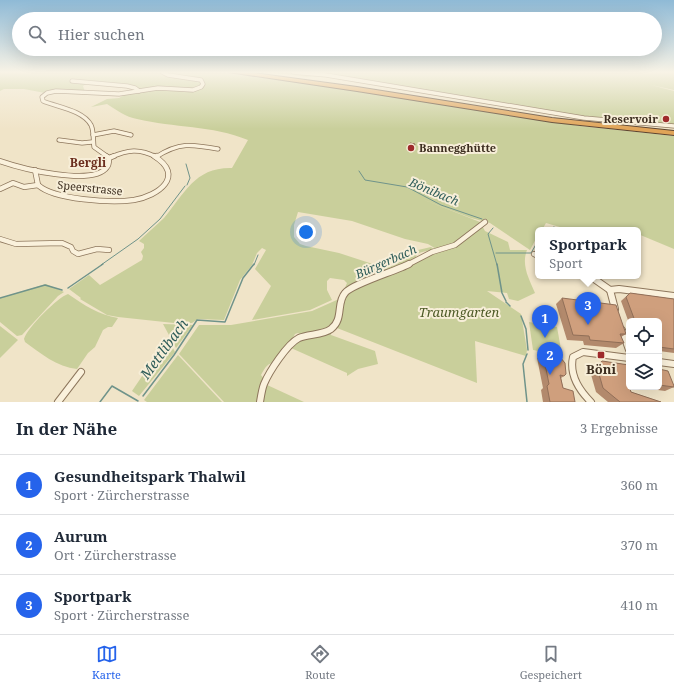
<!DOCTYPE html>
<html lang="de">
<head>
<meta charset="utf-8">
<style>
	:root { --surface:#fff; --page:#f2f2f3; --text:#1f2937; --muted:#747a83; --line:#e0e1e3; --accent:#2563eb }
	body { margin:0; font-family:"Noto Serif",serif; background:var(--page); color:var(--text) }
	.controls { position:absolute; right:12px; bottom:12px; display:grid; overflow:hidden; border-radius:6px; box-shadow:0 4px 16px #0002 }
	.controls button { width:36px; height:36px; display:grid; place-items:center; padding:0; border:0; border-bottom:1px solid var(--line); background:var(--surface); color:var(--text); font:20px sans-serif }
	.you { position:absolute; left:306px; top:232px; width:14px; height:14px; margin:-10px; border:3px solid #fff; border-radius:50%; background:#1a73e8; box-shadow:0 0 0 6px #1a73e833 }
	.badge { display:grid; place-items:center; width:26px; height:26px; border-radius:50%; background:var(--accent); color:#fff; font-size:13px; font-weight:700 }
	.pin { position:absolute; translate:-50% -33px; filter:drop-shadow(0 1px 2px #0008) }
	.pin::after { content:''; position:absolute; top:21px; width:14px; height:12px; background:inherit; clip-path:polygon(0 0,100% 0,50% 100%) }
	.popup { position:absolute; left:535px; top:227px; width:106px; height:52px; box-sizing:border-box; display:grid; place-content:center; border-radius:6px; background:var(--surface); filter:drop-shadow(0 1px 3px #0005); font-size:13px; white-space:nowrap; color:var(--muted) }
	.popup b { font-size:15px; color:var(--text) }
	.popup::after { content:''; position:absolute; left:50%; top:100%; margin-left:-8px; border:8px solid transparent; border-top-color:var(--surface) }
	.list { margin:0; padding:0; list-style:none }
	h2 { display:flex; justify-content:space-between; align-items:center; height:52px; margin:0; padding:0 16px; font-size:17px }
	h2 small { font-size:13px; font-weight:400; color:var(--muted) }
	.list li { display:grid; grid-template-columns:26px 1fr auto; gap:12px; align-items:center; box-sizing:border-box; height:60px; padding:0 16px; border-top:1px solid var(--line) }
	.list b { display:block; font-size:15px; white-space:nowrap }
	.list p { margin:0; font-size:13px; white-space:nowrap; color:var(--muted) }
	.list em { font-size:13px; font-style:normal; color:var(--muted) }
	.icon { flex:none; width:22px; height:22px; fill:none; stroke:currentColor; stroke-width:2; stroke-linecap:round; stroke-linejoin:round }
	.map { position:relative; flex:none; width:674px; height:402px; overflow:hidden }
	.search { position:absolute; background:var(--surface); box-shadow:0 4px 16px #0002; left:12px; right:12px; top:12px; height:44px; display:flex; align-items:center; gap:10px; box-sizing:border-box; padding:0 14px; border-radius:22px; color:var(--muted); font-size:15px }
	.sheet { height:232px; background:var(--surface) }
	nav { display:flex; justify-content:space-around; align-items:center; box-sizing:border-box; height:56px; border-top:1px solid var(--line); background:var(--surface); font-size:11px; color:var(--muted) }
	nav a { display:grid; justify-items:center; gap:2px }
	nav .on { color:var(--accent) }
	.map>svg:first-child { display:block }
</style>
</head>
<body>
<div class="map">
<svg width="674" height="402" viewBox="0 0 674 402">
	<rect width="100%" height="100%" fill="#f0e4c8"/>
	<g fill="#c9cf9b">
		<path d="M0,72H216L327,86L580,126L674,136V249L638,234V230H570L546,223L542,230H538L537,237L530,250L490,223L471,218L422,199L480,222L485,231L508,242L510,250H527C521,265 529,279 535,293L518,301L509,299L507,293L487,291L521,314L527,350L526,356L475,341L477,383L337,328C345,317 340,303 348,291L438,250L428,244L405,239L352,221L298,212L294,225V237L300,244L306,246L339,253L385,268L395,265L418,250L431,247L434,249C428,251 423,251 417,254L416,257L402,265L344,290L347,283L344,280L330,278L327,281V290L332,300L310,310L252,320L271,286L255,269L266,250L262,248L257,253L252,265L240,280L224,320L198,319L192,323H174L118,317L107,315L80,299L81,298L69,289L89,275L100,285L142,260L143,256L141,252L144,248V244L139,241C147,233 156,226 164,218C185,193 195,167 232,168L248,140C212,125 174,128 137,119C126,117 116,110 107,104L91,107L107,99L119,98L126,94L139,91L135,88L87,83L83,86L85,92L56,90L45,93L24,89H4L0,91Z"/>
		<path d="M267,72H674V90L651,85L674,91V125L596,118L461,98L331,75L307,77Z"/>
		<path d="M46,284L64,292L58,296L22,335L17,336L0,322V298Z"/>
		<path d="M68,294C84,305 99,315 118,318L112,327H108L103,330L95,347L88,353L77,369C57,367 40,353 25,342L24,339C27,328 58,297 68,294Z"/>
		<path d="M339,299C336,331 330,329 301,335L298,333L295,334L292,340L279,353L273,363C266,364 264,370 261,375L264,379L258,402H224L179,354L199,325H231L312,311Z"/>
		<path d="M529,322L557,327L562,355L533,350Z"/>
		<path d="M163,324L193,325L176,348Z"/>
		<path d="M0,326L18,340L0,358Z"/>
		<path d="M330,331L331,335L375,351L378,364L358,369L347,376V373L291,348L296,342Z"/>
		<path d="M168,338L175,352L139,396L132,391Z"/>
		<path d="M178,355L222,402H147L144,400Z"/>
		<path d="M265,384L304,402H264L262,401Z"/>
	</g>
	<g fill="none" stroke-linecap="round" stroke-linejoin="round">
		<g stroke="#6f938a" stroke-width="1">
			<path d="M186,164L190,178L187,185"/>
			<path d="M359,171L365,180L407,187L441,205L482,219"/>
			<path d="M493,228L488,234L497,265"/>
			<path d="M545,230L554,227"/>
			<path d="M496,253H531L538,241"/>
			<path d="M101,265L138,239L160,219L185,186"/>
			<path d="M254,265L258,255"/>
		</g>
		<g stroke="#6f938a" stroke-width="1.5">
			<path d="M497,264L502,293L506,301"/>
			<path d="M68,288L103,264"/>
			<path d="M0,298L45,285L62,290"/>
			<path d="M506,302L510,306"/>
			<path d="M521,316L526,329L528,350"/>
			<path d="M527,354L523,364L527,402"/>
			<path d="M143,396L174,355L197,320L225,322L243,278L254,264"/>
			<path d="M100,402L112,386L138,401"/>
		</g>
		<defs>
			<g id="minor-far2">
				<path d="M293,72L326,75L584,118L674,126"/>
				<path d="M72,81L127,86L135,88L139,91"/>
				<path d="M93,135L114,131L131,135"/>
				<path d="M59,140L82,143L92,142"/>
				<path d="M108,157L94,147C93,140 94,131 91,125C83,110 57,107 43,101L42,97L47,93L56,91L119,94L158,88L193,90L201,87L203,84L201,80L168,75L162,72"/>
				<path d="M111,157C128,150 139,148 156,157"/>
				<path d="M156,157C179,142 192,144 218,149"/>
			</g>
			<g id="minor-far1">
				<path d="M156,157L157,156"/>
				<path d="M109,158L114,156"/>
				<path d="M0,161C20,168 93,187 107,167C109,165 109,161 109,158L106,156"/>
				<path d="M35,170L38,185C54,200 112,203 134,200C158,196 186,176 154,156"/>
				<path d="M0,189L13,183L24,187L38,185"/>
				<path d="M0,239L16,244L62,243L71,247L73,251L78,254L97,249L109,250"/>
				<path d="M534,254L538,256"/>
				<path d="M407,265L432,252L455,245L485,222"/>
			</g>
			<g id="minor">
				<path d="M590,276L610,290"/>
				<path d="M610,290L619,289L674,296"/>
				<path d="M610,290L615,309"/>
				<path d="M622,330L629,350"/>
				<path d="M659,362L674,364"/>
				<path d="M58,402L81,372"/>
				<path d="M260,402C261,396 262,389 264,384C269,372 287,344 299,338C308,334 323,335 331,329C344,319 336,303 345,293C352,284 396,271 409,264"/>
				<path d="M591,402C579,390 569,375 573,357L583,352L629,358"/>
			</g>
			<path id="motorway" d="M228,72H246L357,87L552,118L674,131V135L552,122L357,91Z"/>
		</defs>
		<use href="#minor-far2" stroke="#8d765c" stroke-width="5"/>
		<use href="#minor-far1" stroke="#8d765c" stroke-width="6"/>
		<use href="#minor" stroke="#8d765c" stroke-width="8"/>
		<use href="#motorway" stroke="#5b4430" stroke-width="2"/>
		<use href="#minor-far2" stroke="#faf1dc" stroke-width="3.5"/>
		<use href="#minor-far1" stroke="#faf1dc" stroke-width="4.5"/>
		<use href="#minor" stroke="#faf1dc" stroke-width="6"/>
		<use href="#motorway" fill="#e0a458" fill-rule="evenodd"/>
	</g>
	<g fill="#b2896c">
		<path d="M410,143L415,144L414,150H409Z"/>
		<path d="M630,293L674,299V353L659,351V321H629V323L621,301Z"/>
		<path d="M562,298L626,334L621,337L624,343L616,348L584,345L583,341L567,340L556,304Z"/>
		<path d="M543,354L564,376L561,378L563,388L575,402H543L541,390L543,388L537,358Z"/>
		<path d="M602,361L629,365V386L631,392L661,402H608L596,392L590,371L594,366Z"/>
		<path d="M659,369L674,386V387L665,391L636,387H659Z"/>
	</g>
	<g fill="#cf9f7d" stroke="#916f58">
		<path d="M410,143L415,144L414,147H409Z"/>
		<path d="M630,293L674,299V349L659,347V321H635L626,297Z"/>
		<path d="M562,298L616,305L626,334H620L624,343L590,340L589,336L573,335Z"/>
		<path d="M543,354L560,357L565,363L566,374L564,376L560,375L563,388L573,391L575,402H550L547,386L549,384Z"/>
		<path d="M602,361L629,365V381L627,380L631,392L661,402H620L603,388L597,367Z"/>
		<path d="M659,369L668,371L674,386V387L659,385Z"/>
	</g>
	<linearGradient id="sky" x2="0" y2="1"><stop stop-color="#8fbad6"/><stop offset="0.56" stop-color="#f8f3e6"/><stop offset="1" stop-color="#f8f3e6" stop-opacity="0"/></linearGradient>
	<rect width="674" height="129" fill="url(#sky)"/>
	<g fill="#9e2a2b" stroke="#f7eed8" stroke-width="1.5">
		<circle cx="666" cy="119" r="4"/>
		<circle cx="411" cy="148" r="4"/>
		<rect x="597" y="351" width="8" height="8" rx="2"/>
	</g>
	<g text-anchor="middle" stroke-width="4" stroke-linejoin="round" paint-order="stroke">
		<g font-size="11" font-weight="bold" fill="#3d2e20" stroke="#f7eed8" text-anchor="end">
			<text x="658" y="123">Reservoir</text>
			<text x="419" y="152" text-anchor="start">Bannegghütte</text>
		</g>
		<g font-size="11" fill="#3d2e20" stroke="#f7eed8">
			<text transform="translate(90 188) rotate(6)" y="4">Speerstrasse</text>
		</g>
		<g font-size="12" font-weight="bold" fill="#6b2e1e" stroke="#f7eed8">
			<text x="88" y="167">Bergli</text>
		</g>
		<g font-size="12" font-style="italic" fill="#2f5d5a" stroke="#f7eed8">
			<text transform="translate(434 192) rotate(23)" y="4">Bönibach</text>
			<text transform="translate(386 262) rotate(-24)" y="4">Bürgerbach</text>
		</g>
		<g font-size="13" font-style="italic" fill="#4d5a26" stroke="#f7eed8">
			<text x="459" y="317">Traumgarten</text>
		</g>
		<g font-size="13" font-weight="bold" fill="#3d2e20" stroke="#f7eed8">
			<text x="601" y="374">Böni</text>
		</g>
		<g font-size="14" font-style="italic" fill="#2f5d5a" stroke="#f7eed8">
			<text transform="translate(164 349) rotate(-54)" y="5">Mettlibach</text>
		</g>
	</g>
</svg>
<div class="controls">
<button><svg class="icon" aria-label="locate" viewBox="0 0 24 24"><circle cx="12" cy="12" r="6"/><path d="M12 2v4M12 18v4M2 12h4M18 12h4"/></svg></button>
<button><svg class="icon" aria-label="layers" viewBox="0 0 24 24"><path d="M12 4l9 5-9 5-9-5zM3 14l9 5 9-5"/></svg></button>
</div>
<div class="you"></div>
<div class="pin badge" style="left:545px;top:338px">1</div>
<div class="pin badge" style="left:550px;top:375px">2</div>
<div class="pin badge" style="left:588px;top:325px">3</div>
<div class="popup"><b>Sportpark</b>Sport</div>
<div class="search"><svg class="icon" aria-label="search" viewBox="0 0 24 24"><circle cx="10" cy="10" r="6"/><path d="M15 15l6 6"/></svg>Hier suchen</div>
</div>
<section class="sheet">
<h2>In der Nähe<small>3 Ergebnisse</small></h2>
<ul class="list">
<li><span class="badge">1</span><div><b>Gesundheitspark Thalwil</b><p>Sport · Zürcherstrasse</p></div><em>360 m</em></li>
<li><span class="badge">2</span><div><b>Aurum</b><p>Ort · Zürcherstrasse</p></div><em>370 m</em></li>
<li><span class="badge">3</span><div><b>Sportpark</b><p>Sport · Zürcherstrasse</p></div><em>410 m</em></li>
</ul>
</section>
<nav>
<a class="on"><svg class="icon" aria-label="map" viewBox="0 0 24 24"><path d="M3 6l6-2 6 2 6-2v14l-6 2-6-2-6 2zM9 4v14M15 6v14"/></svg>Karte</a>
<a><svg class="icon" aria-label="directions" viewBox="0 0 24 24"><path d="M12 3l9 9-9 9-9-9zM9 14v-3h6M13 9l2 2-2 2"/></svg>Route</a>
<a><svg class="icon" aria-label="saved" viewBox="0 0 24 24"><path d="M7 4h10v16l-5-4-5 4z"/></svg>Gespeichert</a>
</nav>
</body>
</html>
